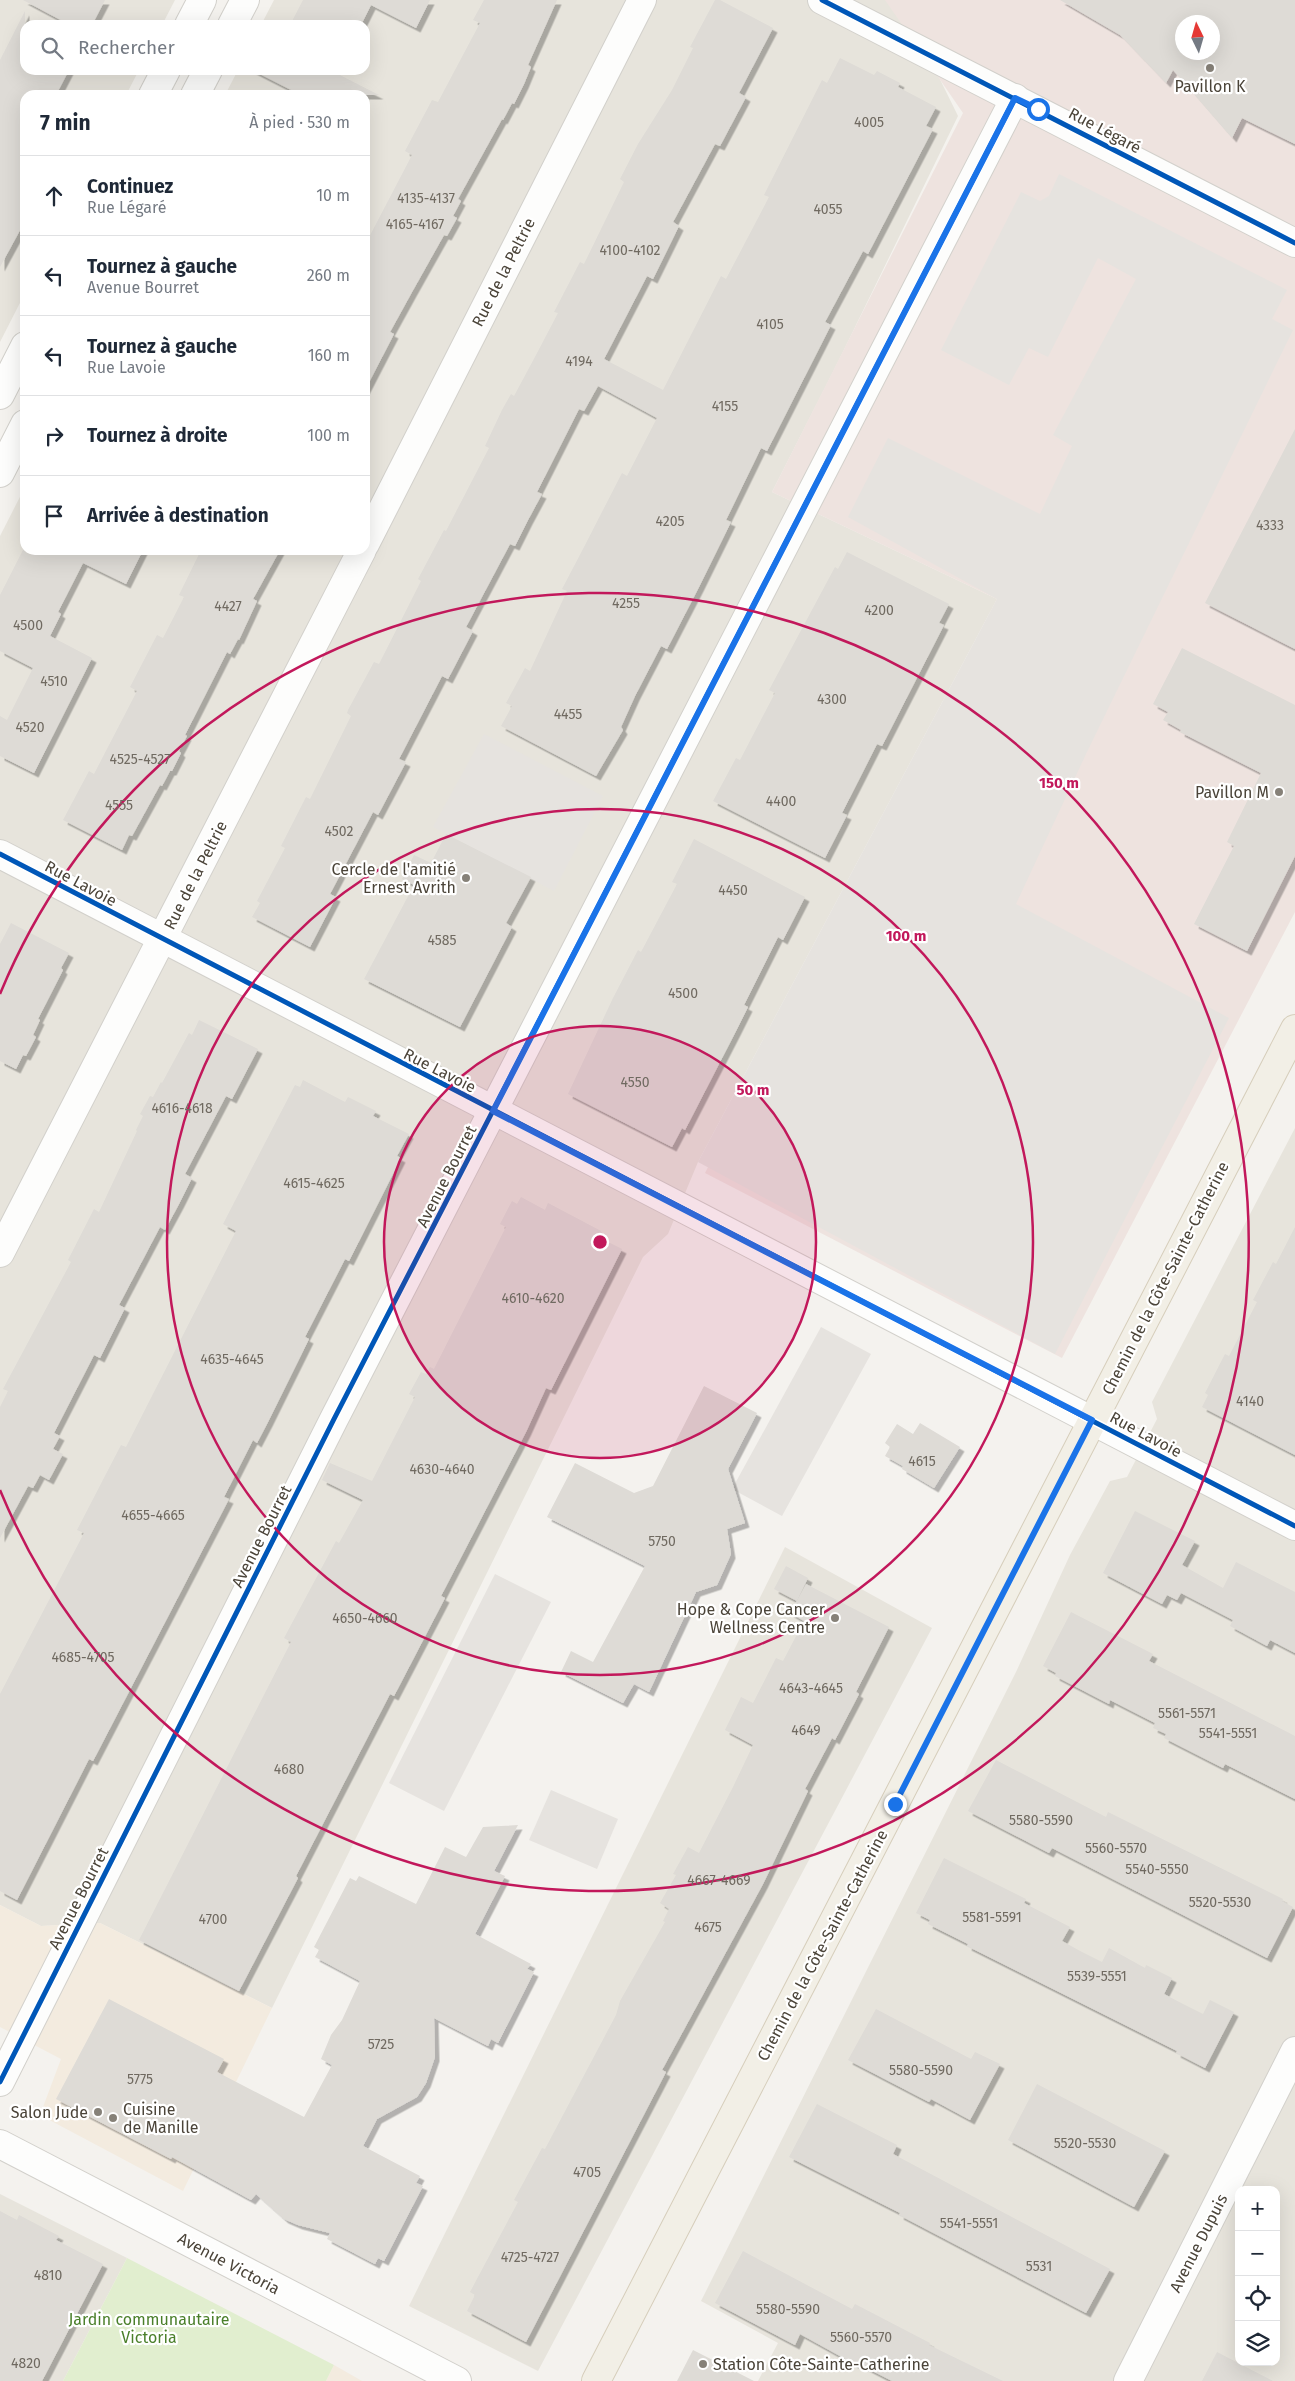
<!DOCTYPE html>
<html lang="fr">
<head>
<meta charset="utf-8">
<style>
	:root { --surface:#fff; --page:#f6f6f7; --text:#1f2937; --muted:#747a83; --line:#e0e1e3 }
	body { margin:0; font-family:"Fira Sans",sans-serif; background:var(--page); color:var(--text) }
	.controls { position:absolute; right:15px; bottom:15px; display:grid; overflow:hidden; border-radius:10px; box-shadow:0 5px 20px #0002 }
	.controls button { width:45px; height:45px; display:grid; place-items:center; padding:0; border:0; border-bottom:1px solid var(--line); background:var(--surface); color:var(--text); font:25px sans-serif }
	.compass { position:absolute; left:1175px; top:15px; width:45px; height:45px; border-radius:50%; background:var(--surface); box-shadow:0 5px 20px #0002; rotate:355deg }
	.stop { position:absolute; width:15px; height:15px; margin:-11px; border:4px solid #1a73e8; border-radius:50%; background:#fff }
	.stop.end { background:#1a73e8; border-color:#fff; box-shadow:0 1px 5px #0008 }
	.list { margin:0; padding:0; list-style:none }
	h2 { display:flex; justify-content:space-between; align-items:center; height:65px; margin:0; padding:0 20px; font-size:21px }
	h2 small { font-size:16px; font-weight:400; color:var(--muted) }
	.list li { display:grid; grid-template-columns:32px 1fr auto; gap:15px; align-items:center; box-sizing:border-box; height:80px; padding:0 20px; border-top:1px solid var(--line) }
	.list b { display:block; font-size:19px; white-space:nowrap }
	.list p { margin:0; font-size:16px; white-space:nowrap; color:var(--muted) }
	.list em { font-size:16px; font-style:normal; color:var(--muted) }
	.icon { flex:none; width:28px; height:28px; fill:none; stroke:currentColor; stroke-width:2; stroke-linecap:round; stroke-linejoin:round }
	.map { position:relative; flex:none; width:1295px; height:2381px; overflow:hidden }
	.search { position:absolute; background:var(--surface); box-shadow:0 5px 20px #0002; left:20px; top:20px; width:350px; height:55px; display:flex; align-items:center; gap:12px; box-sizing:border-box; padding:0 18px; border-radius:15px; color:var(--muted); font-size:19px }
	.panel { position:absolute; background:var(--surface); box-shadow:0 5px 20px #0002; left:20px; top:90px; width:350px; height:465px; border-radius:15px }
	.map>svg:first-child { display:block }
</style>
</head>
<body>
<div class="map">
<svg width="1295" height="2381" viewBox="0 0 1295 2381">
	<defs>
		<filter id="shadow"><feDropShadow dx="4.5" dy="4.5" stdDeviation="0" flood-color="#0004"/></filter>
	</defs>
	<rect width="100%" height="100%" fill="#f4f2ee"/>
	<g fill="#e7e4dc" fill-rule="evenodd">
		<path d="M0,0H175L162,25H25V70H139L126,95H25V293L0,342Z"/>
		<path d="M274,0H901L958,116L838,362L772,492L997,599L698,1162L668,1234L643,1257L272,2008L100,1923L41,1926L0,1905V536L25,487V550H365V95H225L238,70H365V25H261Z"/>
		<path d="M1295,1128V2381H758L778,2343L701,2301L1016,1672L1070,1555L1110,1481L1127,1477L1157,1419L1152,1402ZM1239,2190H1276V2362H1239Z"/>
		<path d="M785,1547L932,1628L538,2371L409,2306Z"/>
		<path d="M0,2194L127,2258L63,2381H0Z"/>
	</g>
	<g fill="#f3ebdf">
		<path d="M0,1905L41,1926L100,1923L272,2008L183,2191L40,2115L61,2059L0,2027Z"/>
		<path d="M334,2365L362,2381H326Z"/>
	</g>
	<path fill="#eee3df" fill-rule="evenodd" d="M885,0H1295V912L1062,1358L705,1173L997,599L772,492L963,113ZM1182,22H1212V52H1182Z"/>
	<path fill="#e1eecf" d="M127,2258L334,2365L326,2381H63Z"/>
	<g fill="#e6e3df">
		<path d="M1059,174L1287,290L1272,319L1293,330L1086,754L1016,904L1229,1018L1055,1354L698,1162L997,599L848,517L888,438L1040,514L1072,446L1053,435L1136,279L1098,258L1048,357L1029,348L1009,385L941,350L1021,192L1040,201L1049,196Z"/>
		<path d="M484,734L603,796L554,891L433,827Z"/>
		<path d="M821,1327L871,1354L782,1516L732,1489Z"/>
		<path d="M495,1574L551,1602L444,1811L389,1783Z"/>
		<path d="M551,1790L618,1819L597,1869L529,1840Z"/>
	</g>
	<g fill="#dedbd6" fill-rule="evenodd" filter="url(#shadow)">
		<path d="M23,0H105L92,25H70Z"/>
		<path d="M303,0H430L416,28L371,5L361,25H290Z"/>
		<path d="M484,0H557L528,65L531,67L524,84L514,104L512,103L503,120L502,119L458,199L461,201L453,216L457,218L447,236L444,235L412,292L390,332L394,334L365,390V245L412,155L405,151L432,100L438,102L480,23L473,20Z"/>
		<path d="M715,0H720L773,28L739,93L746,97L720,146L715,144L673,222L679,226L653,279L647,276L604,359L663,390L721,276L726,279L757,220L769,197L764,195L822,80L827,83L840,58L874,75L877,71L900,83L898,87L936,107L926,126L933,129L868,254L863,251L825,322L831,325L767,451L761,448L726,520L731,522L699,587L667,649L661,646L635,696L621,727L623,730L596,776L501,726L512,706L506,703L525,668L530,671L567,591L562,589L583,549L622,473L627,476L657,418L598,386L584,411L579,409L537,492L542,494L528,520L515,546L510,544L466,627L473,631L448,679L442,676L399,759L406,762L378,815L373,812L330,894L336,897L310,947L252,917L260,903L257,901L285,848L281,846L306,797L310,799L351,716L347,713L348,710L374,662L379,664L421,581L418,579L426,564L444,530L446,531L489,448L485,446L502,410L511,394L514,396L536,355L558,313L554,312L580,262L584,264L624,182L620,179L638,144L672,90L693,48L690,47Z"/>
		<path d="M1060,0H1295V144L1242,118L1232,138L1173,70L1166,83L1120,35ZM1182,22H1212V52H1182Z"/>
		<path d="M25,11V70H69L56,95H25V221L0,267V60Z"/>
		<path d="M252,70H330L379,95H301Z"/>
		<path d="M1295,429V649L1205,603Z"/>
		<path d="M23,550H143L126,584L83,563L58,612L61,614L50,636L92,658L34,773L0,756V716L7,720L33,668L0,651V595Z"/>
		<path d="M201,550H280L253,599L257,601L239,640L238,639L230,654L227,652L185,735L187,736L179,751L181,753L172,771H170L162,786L160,785L132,836L129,835L122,850L63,820L89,771L94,774L137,691L130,687L157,635L163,638L184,597L179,595Z"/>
		<path d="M847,552L949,604L939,623L944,625L882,746L877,744L842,813L847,815L825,858L713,801L736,758L740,760L775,693L769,690L835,567L838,569Z"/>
		<path d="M1182,648L1295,705V856L1247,951L1194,924L1234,846L1227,842L1261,773L1180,732L1181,730L1163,720L1168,712L1153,704Z"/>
		<path d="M446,834L531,877L506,923L512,927L460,1027L364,979L414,885L402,879L414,855L431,863Z"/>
		<path d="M694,839L805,897L783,940L778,937L744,1005L748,1007L736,1031L685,1130L682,1128L672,1147L568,1094L613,998L638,950L641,952L677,884L672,882Z"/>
		<path d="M11,923L69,953L61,968L63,970L38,1019L40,1020L33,1035L36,1037L26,1056L23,1055L16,1069L0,1061V944Z"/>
		<path d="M199,1020L258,1049L232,1099L226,1096L185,1174L192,1178L179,1204L165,1230L160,1227L119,1305L125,1308L100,1358L94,1355L54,1433L60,1436L53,1449L63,1454L49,1480L40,1475L33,1488L28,1486L0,1538V1407L8,1391L3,1389L71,1262L68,1260L94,1209L99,1212L137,1131L136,1130L143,1116L140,1114L150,1096L153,1097L161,1082L162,1083L189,1033L192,1035Z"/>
		<path d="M303,1080L345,1102L348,1097L376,1111L373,1116L409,1134L397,1156L401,1158L349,1261L345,1259L305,1337L309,1339L268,1422L257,1443L253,1440L224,1497L229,1499L93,1761L89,1759L17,1900L0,1891V1694L84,1533L77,1530L121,1445L126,1447L236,1231L223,1224L295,1085L300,1087Z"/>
		<path d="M521,1197L545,1210L548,1203L601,1231L598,1237L622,1249L551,1390L546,1388L526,1432L441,1596L445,1598L394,1696L390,1694L296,1876L298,1878L239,1991L139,1940L291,1642L284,1638L336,1541L339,1543L363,1500L322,1480L330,1463L372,1481L415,1397L409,1394L421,1372L426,1374L430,1367L434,1369L506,1227L500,1224L512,1201L517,1204Z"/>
		<path d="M1295,1227V1455L1202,1407L1208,1395L1205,1393L1225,1354L1229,1356L1257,1302L1253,1300L1273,1262L1276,1264Z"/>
		<path d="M704,1386L757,1413L728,1469L745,1523L727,1529L731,1554L717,1585L696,1592L649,1692L634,1684L623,1703L561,1672L571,1651L593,1662L645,1566L547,1517L575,1463L634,1493L653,1486Z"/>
		<path d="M920,1423L960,1447L934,1488L902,1469L903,1466L885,1456L890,1447L885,1443L897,1424L913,1434Z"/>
		<path d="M1135,1511L1195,1541L1182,1565L1223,1588L1236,1562L1295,1592V1653L1270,1640L1267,1646L1230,1626L1233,1620L1181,1593L1177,1600L1167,1595L1162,1604L1103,1573Z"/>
		<path d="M786,1566L808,1578L797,1601L774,1589Z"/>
		<path d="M806,1584L889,1627L856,1692L859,1694L835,1740L832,1738L805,1789L808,1791L763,1884L662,2070L666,2072L526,2342L467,2311L475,2295L470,2292L518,2202L514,2200L542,2148L545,2149L616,2015L620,2001L665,1922L663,1921L669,1909L660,1903L676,1875L673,1874L688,1847L699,1853L733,1787L753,1745L725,1730L741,1697L753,1703L776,1658L783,1661L804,1621L790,1613Z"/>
		<path d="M1071,1612L1153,1654L1149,1661L1295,1736V1799L1225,1764L1223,1768L1164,1738L1166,1734L1153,1728L1155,1723L1110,1700L1109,1704L1055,1676L1056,1673L1043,1666Z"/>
		<path d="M996,1760L1106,1817L1108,1812L1283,1899L1282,1901L1293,1907L1267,1958L1052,1848L1049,1853L968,1811Z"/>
		<path d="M518,1825L494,1871L505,1876L475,1934L531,1964L527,1969L534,1972L498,2043L491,2039L488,2046L434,2018L435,2057L426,2083L417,2097L377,2119L363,2146L420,2176L416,2183L423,2186L384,2261L378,2258L375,2264L327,2239L330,2233L298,2225L284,2219L256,2194L251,2200L172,2157L171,2159L56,2099L109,1999L224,2059L217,2072L304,2117L332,2065L321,2059L331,2035L342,2020L360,1981L315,1957L319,1950L314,1947L350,1878L356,1881L359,1876L416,1904L445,1847L466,1857L483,1827Z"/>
		<path d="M944,1858L1026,1899L1024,1903L1070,1927L1062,1941L1082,1952L1102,1962L1109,1948L1145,1968L1146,1965L1172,1978L1164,1994L1183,2004L1203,2014L1210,2000L1234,2012L1205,2068L1176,2053L1177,2051L967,1946L968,1944L928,1924L930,1920L916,1913Z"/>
		<path d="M876,2009L971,2059L975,2052L1000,2064L970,2120L931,2099L929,2102L848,2060Z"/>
		<path d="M1037,2084L1165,2151L1134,2207L1008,2140Z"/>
		<path d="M817,2104L897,2145L893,2154L1110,2269L1086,2313L899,2215L900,2213L789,2157Z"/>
		<path d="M0,2211L17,2220L19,2215L59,2236L56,2240L103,2264L42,2381H0Z"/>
		<path d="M743,2251L852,2309L855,2304L930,2343L929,2345L1003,2381H892L859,2364L858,2366L800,2334L795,2345L715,2303Z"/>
		<path d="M693,2350L754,2381H677Z"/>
		<path d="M1217,2352L1273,2381H1202Z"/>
	</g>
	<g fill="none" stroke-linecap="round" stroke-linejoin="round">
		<defs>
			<g id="minor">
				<path d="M822,0L1295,243"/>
				<path d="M189,25L202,0"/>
				<path d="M232,25L245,0"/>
				<path d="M153,95L166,70"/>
				<path d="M195,95L208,70"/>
				<path d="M0,395L25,346"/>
				<path d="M0,473L25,424"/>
				<path d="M365,544L642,0"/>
				<path d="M0,854L1295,1526"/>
				<path d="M0,1253L362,550"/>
				<path d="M0,2082L334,1419L1015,98"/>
				<path d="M0,2144L457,2381"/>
				<path d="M1128,2381L1295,2051"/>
			</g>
			<path id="major" d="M596,2381L1295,1029"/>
		</defs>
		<use href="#minor" stroke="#d2d0cb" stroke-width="30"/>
		<use href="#major" stroke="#d6cebb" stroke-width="30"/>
		<use href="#minor" stroke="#fdfdfc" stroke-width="28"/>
		<use href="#major" stroke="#f2efe6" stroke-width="28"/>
		<defs>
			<g id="cycleway">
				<path d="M822,0L1295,243"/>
				<path d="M0,854L1295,1526"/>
				<path d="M0,2082L334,1419L1015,98"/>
			</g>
		</defs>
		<use href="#cycleway" stroke="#fff" stroke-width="8"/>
		<use href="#cycleway" stroke="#0057b8" stroke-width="5"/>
	</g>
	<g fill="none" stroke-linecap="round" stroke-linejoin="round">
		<path stroke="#1a73e8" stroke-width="6" d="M895,1804L1092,1420L493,1111L1015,98L1038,109"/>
	</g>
	<circle cx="600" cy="1242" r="216" fill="#c2185b" fill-opacity=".12"/>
	<g fill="none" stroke="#c2185b" stroke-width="2.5">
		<circle cx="600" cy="1242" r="216"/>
		<circle cx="600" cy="1242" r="433"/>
		<path d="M0 994A649 649 0 1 1 0 1490"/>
	</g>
	<g fill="#868178" stroke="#fff" stroke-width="2">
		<circle cx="1210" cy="68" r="5"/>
		<circle cx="1279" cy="792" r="5"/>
		<circle cx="466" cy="878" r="5"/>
		<circle cx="835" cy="1618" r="5"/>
		<circle cx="98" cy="2112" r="5"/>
		<circle cx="113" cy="2118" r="5"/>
		<circle cx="703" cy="2364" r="5"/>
	</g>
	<g text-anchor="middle" stroke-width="4.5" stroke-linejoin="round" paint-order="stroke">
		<g font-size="14" fill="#706a61">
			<text x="869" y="127">4005</text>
			<text x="426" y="203">4135-4137</text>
			<text x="828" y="214">4055</text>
			<text x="415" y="229">4165-4167</text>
			<text x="630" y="255">4100-4102</text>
			<text x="770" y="329">4105</text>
			<text x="579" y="366">4194</text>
			<text x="725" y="411">4155</text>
			<text x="670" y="526">4205</text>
			<text x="1270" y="530">4333</text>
			<text x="626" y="608">4255</text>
			<text x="228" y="611">4427</text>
			<text x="879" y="615">4200</text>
			<text x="28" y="630">4500</text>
			<text x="54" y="686">4510</text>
			<text x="832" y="704">4300</text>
			<text x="568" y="719">4455</text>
			<text x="30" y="732">4520</text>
			<text x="140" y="764">4525-4527</text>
			<text x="781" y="806">4400</text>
			<text x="119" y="810">4555</text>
			<text x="339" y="836">4502</text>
			<text x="733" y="895">4450</text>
			<text x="442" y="945">4585</text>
			<text x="683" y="998">4500</text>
			<text x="635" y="1087">4550</text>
			<text x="182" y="1113">4616-4618</text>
			<text x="314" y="1188">4615-4625</text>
			<text x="533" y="1303">4610-4620</text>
			<text x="232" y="1364">4635-4645</text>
			<text x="1250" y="1406">4140</text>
			<text x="922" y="1466">4615</text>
			<text x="442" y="1474">4630-4640</text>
			<text x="153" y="1520">4655-4665</text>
			<text x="662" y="1546">5750</text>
			<text x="365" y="1623">4650-4660</text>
			<text x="83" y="1662">4685-4705</text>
			<text x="811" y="1693">4643-4645</text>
			<text x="1187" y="1718">5561-5571</text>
			<text x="806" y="1735">4649</text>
			<text x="1228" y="1738">5541-5551</text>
			<text x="289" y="1774">4680</text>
			<text x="1041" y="1825">5580-5590</text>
			<text x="1116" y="1853">5560-5570</text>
			<text x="1157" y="1874">5540-5550</text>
			<text x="719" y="1885">4667-4669</text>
			<text x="1220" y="1907">5520-5530</text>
			<text x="992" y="1922">5581-5591</text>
			<text x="213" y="1924">4700</text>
			<text x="708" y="1932">4675</text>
			<text x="1097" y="1981">5539-5551</text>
			<text x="381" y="2049">5725</text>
			<text x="921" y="2075">5580-5590</text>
			<text x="140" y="2084">5775</text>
			<text x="1085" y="2148">5520-5530</text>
			<text x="587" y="2177">4705</text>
			<text x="969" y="2228">5541-5551</text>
			<text x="530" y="2262">4725-4727</text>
			<text x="1039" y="2271">5531</text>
			<text x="48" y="2280">4810</text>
			<text x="788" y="2314">5580-5590</text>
			<text x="861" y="2342">5560-5570</text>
			<text x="26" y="2368">4820</text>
		</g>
		<g font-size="16" fill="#4b4439" stroke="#fff" text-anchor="end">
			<text x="1210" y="92" text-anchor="middle">Pavillon K</text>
			<text x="1269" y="798">Pavillon M</text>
			<text x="456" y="875">Cercle de l'amitié<tspan x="456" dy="18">Ernest Avrith</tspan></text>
			<text x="825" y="1615">Hope &amp; Cope Cancer<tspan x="825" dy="18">Wellness Centre</tspan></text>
			<text x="123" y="2115" text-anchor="start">Cuisine<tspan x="123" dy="18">de Manille</tspan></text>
			<text x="88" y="2118">Salon Jude</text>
			<text x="713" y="2370" text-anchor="start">Station Côte-Sainte-Catherine</text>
		</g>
		<g font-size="16" fill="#4b4439" stroke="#fff">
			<text transform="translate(1105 130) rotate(28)" y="6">Rue Légaré</text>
			<text transform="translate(503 272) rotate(-63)" y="6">Rue de la Peltrie</text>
			<text transform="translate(195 875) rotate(-63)" y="6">Rue de la Peltrie</text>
			<text transform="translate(81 883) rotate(28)" y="6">Rue Lavoie</text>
			<text transform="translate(440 1070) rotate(27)" y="6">Rue Lavoie</text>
			<text transform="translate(446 1176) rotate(-63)" y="6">Avenue Bourret</text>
			<text transform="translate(1165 1278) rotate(-63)" y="6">Chemin de la Côte-Sainte-Catherine</text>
			<text transform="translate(1146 1434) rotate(28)" y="6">Rue Lavoie</text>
			<text transform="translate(261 1536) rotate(-63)" y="6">Avenue Bourret</text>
			<text transform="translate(78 1898) rotate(-63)" y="6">Avenue Bourret</text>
			<text transform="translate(822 1945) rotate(-62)" y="6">Chemin de la Côte-Sainte-Catherine</text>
			<text transform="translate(1198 2243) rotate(-63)" y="6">Avenue Dupuis</text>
			<text transform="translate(229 2263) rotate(28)" y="6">Avenue Victoria</text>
		</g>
		<g font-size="16" fill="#4a7f2a" stroke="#fff">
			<text x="149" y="2325">Jardin communautaire<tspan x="149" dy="18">Victoria</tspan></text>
		</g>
	</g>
	<circle cx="600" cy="1242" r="8" fill="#c2185b" stroke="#fff" stroke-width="2.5"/>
	<g font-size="15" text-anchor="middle" font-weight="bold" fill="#c2185b" stroke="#fff" stroke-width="4.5" stroke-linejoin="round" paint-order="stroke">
		<text x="1059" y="788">150 m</text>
		<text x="906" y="941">100 m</text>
		<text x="753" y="1095">50 m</text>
	</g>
</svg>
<div class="controls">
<button>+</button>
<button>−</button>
<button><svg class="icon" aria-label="locate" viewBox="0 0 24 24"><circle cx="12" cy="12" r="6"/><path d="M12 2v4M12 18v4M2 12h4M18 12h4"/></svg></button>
<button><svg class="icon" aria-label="layers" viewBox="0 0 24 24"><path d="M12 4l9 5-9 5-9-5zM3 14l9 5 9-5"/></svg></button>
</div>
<svg class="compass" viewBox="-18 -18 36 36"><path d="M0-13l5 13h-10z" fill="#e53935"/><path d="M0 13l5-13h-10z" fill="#747a83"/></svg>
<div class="stop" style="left:1038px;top:109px"></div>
<div class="stop end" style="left:895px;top:1804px"></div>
<div class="search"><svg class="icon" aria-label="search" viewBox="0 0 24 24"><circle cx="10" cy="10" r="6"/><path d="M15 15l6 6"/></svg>Rechercher</div>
<section class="panel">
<h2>7 min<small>À pied · 530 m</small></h2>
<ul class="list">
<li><svg class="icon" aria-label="ahead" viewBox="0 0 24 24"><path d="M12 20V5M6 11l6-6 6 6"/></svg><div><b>Continuez</b><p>Rue Légaré</p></div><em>10 m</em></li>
<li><svg class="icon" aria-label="left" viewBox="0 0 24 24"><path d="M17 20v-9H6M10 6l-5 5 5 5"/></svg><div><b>Tournez à gauche</b><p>Avenue Bourret</p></div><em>260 m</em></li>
<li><svg class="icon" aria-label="left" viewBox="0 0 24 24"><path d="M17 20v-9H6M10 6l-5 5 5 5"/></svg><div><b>Tournez à gauche</b><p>Rue Lavoie</p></div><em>160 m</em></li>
<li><svg class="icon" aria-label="right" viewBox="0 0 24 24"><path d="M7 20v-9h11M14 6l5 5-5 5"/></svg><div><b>Tournez à droite</b></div><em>100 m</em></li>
<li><svg class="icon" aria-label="arrive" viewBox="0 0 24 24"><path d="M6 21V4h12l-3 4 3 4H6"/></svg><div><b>Arrivée à destination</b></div></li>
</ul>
</section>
</div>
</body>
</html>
